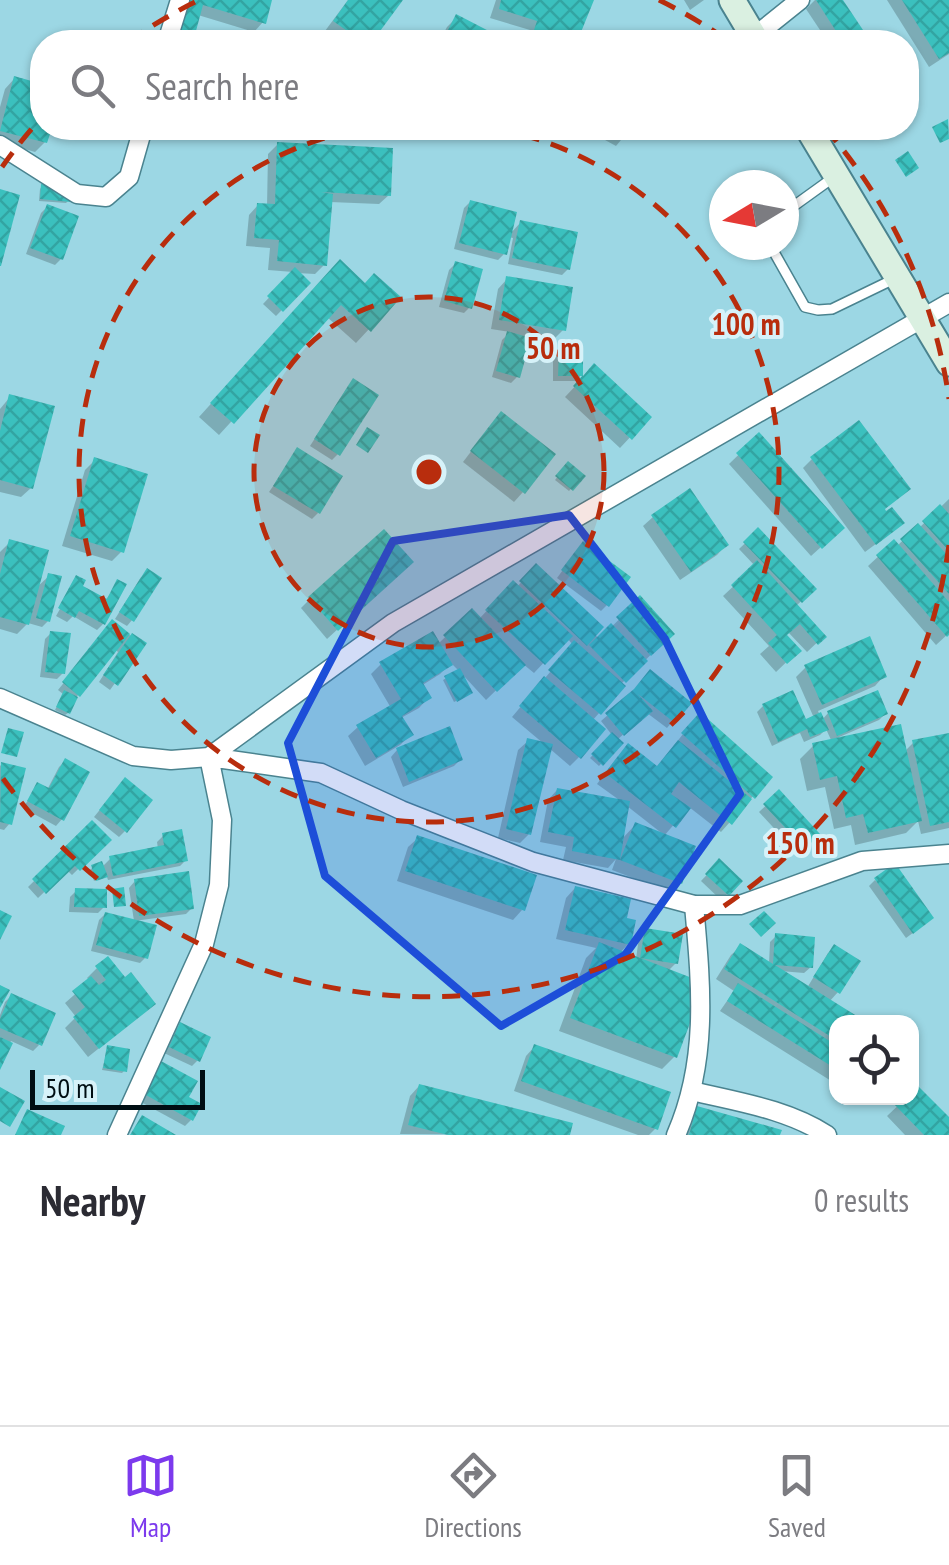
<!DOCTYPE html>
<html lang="en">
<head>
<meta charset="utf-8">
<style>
	:root { --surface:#fff; --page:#f7f7f7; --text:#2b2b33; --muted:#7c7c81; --line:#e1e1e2; --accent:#7c3aed }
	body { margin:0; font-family:"PT Sans Narrow",sans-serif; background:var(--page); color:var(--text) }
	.controls { position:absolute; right:30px; bottom:30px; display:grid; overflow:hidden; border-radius:20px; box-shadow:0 2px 8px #0004 }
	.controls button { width:90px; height:90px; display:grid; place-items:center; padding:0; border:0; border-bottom:2px solid var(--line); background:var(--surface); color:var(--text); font:50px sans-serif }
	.compass { position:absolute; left:709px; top:170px; width:90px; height:90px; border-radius:50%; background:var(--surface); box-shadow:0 2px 8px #0004; rotate:260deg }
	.scale { position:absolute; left:30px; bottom:25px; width:175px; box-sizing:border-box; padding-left:10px; border:5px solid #000e13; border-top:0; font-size:28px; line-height:35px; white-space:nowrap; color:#000e13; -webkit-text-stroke:8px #d6f2f9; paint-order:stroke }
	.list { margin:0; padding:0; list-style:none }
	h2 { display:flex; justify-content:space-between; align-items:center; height:130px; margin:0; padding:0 40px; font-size:42px }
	h2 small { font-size:32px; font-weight:400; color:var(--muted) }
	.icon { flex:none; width:55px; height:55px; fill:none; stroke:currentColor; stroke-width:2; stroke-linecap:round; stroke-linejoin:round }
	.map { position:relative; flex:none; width:949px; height:1135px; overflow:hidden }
	.search { position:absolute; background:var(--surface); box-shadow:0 2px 8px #0004; left:30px; right:30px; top:30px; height:110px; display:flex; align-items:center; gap:25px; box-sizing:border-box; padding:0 35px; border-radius:40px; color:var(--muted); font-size:38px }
	.sheet { height:290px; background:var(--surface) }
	nav { display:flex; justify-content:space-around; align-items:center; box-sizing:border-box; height:140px; border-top:2px solid var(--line); background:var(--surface); font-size:28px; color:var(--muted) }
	nav a { display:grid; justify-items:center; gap:5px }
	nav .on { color:var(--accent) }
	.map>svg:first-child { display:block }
</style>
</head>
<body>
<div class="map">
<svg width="949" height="1135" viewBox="0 0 949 1135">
	<defs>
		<pattern id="building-cross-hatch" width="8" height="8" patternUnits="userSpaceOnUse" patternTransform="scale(2.5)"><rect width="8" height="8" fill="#3bc0be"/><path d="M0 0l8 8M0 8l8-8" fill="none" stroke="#32a4a2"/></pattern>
	</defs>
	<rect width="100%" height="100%" fill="#9cd7e4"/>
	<g fill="#0003" fill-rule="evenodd">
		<path d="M184,0H269L263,22L254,32L198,15L190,42H167Z"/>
		<path d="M348,0H400L369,42H341L325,31Z"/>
		<path d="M496,0H591L574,42H525L530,30L490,18Z"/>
		<path d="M684,0H704L690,10Z"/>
		<path d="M815,0H840L868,42H828L806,9Z"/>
		<path d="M887,0H949V54L929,67Z"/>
		<path d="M457,17L505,42H439L447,27Z"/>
		<path d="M14,79L42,87V128H49L45,142L35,152L0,142V107L5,89Z"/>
		<path d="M583,128H631L616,146Z"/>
		<path d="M278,144L389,195L379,204L330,202L324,265L315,274L297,273L308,283L276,316L263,304L293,272L268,270L270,248L246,246L249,215L258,205L267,206L268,154Z"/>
		<path d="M42,186L68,201L66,203L39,201L40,189Z"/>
		<path d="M470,202L509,235L521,222L568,269L562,275L508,264L513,238L508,237L504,254L498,260L454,249L464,208Z"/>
		<path d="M47,207L61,259L55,265L26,254L41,213Z"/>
		<path d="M455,264L470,307L464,313L439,307L449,270Z"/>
		<path d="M327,275L398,298L356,343L327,317L219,435L199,417Z"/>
		<path d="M507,279L564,329L554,339L529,335L517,377L511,383L492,377L502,340L510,332L491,329L498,289Z"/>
		<path d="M560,351H580V380L649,417L620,448L565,397L580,381H553V358Z"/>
		<path d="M347,388L338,454L332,460L310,446Z"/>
		<path d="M10,397L31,488L21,497L0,492V409Z"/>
		<path d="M492,424L523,492L514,502L463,462Z"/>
		<path d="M759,435L842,528L811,556L729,464Z"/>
		<path d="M297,451L318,513L312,519L269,492Z"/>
		<path d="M812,459L883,510L892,532L865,552L803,468Z"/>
		<path d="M95,460L122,551L112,561L62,546L85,470Z"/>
		<path d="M568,464L582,476L569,491L555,480Z"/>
		<path d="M949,499V633L936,645L868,566L894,542L897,546L918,526L919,528Z"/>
		<path d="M653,517L726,545L717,555L680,580L643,526Z"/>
		<path d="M758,531L814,589L796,606L823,637L807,652L788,632L784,636L798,651L776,672L760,654L769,646L723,596L755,566L739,549Z"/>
		<path d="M10,542L36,588L49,576L48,621L42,627L28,623L17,634L0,629V552Z"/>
		<path d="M577,551L607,605L601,611L557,578Z"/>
		<path d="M536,566L599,639L640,599L672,634L621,684L623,686L592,721L579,757L570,766L549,748L529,834L520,843L498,838L518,750L528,741L544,744L512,717L573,645L567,638L534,673L523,664L486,700L463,675L468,695L454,702L443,680L459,671L451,663L440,674L421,686L428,698L419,708L401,718L411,735L400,745L365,766L348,736L358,727L391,708L371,674L381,664L438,644L472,611L479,619L513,583L517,587Z"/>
		<path d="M401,571L327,639L301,608L310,599Z"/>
		<path d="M141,577L132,620L127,626L115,619Z"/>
		<path d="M75,582L79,587L105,601L118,582L103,624L97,630L73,616L67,622L56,616Z"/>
		<path d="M112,623L143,644L110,690L99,682L118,652L115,649L74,700L68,713L65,715L55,710L63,694L58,690Z"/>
		<path d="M51,633L63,673L57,679L40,677L45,639Z"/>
		<path d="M806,667L884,676L875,686L818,711L822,720L828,713L885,714L879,720L837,738L904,752L913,743L949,735V828L921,834L918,821L906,833L855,845L851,825L834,829L825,787L807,791L800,759L813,746L832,742L826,729L820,735L804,742L800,733L772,746L757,712L763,706L804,722L814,718L796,677Z"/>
		<path d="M650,672L688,703L667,728L647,713L617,740L621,743L599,766L590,758L612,735L601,721L631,695Z"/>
		<path d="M691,724L770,777L721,832L689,807L664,836L679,882L670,892L612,870L616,859L608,868L563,860L566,847L540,842L548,800L557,790L622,802L597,784L618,756L656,768ZM627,806L664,835L635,825L621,840Z"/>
		<path d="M397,750L460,760L454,766L403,787L391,757Z"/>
		<path d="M65,761L62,819L56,826L23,808L38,785L47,790L59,767Z"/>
		<path d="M2,764L10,823L4,830L0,829V766Z"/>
		<path d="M119,786L125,831L119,837L94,817Z"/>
		<path d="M779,793L817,834L797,853L759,812Z"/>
		<path d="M92,824L108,840L72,875L67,870L38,898L28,887Z"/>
		<path d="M163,836L186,860L180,866L108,880L106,874L94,881L90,870L93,867H102L111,858L158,849L157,842Z"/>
		<path d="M418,838L522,910L513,920L397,881L408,847Z"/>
		<path d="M719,862L740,881L721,900L701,881Z"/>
		<path d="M875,880L925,924L906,938L869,886Z"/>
		<path d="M135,881L192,908L186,914L134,921L129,888Z"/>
		<path d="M575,888L624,920L628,944L620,953L636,959L639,937L645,931L676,963L668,971L675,1056L662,1069L559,1031L586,958L596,948L556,939L566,898Z"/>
		<path d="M76,891L105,906L98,913L69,912L70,897Z"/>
		<path d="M105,914L146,957L140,963L91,951L99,920Z"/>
		<path d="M776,936L811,967L804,973L780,971L807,988L828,953L838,992L829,1002L856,1019L854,1022H836V1084L720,1011L734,991L716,979L731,955L741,946L769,964L770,942Z"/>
		<path d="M97,968L143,1013L88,1057L65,1028L76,1017L65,1003L90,981L87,978Z"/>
		<path d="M11,996L39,1045L33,1051L11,1041L0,1064V1015L5,1002Z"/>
		<path d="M180,1025L198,1060L192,1066L164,1053L174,1031Z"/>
		<path d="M535,1046L656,1128L649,1135H638L514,1091L526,1056Z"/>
		<path d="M108,1048L124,1071L122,1073L102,1070Z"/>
		<path d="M162,1064L191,1120L185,1126L139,1101L156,1070Z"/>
		<path d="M419,1086L567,1135L400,1134L410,1096Z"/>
		<path d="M916,1087L949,1121V1135H905L887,1116L906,1098H912V1092Z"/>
		<path d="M697,1109L778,1135H683L688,1118Z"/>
	</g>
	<g fill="url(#building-cross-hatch)">
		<path d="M184,0H272L266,24L203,5L193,42H177L172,41Z"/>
		<path d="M348,0H403L372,42H363L333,21Z"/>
		<path d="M501,0H594L577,42H549L532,36L537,21L499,9Z"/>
		<path d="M816,0H843L871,42H843Z"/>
		<path d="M902,0H949V53L939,59Z"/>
		<path d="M456,14L510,42H442Z"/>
		<path d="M14,76L42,84V128H52L47,143L0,131Z"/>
		<path d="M948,119L949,139L940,143L932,127Z"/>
		<path d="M609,128H634L628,138Z"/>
		<path d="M868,128H891L892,133L870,138Z"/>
		<path d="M277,142L393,148L391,196L321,192L333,194L327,266L277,261L279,240L254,238L257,203L275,204Z"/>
		<path d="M908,151L919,168L906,177L895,160Z"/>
		<path d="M41,184L72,187L71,202L40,199Z"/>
		<path d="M0,189L20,195L1,266H0Z"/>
		<path d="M470,200L517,212L507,255L459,243Z"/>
		<path d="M47,204L79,216L63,260L30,248Z"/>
		<path d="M520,220L578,232L570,270L512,258Z"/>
		<path d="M340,259L365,283L374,273L401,297L371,332L341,305L234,424L210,403Z"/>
		<path d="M455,261L483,269L472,309L444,301Z"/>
		<path d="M295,267L311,283L283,312L267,296Z"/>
		<path d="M506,276L573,287L566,331L499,320Z"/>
		<path d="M507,331L531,338L520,378L496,371Z"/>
		<path d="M559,349H583V376L594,363L652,417L632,440L573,386L582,376H558Z"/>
		<path d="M353,378L379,395L340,456L314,439Z"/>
		<path d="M9,394L55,406L33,489L0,480V431Z"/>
		<path d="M501,411L556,454L525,494L470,451Z"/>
		<path d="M859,420L911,489L885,509L886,511L892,507L905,523L876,545L810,457Z"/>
		<path d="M367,427L380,435L368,453L356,445Z"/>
		<path d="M759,432L845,528L822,549L736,453Z"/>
		<path d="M297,447L343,476L320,514L273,486Z"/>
		<path d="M94,457L148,474L124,553L70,536Z"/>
		<path d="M568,461L586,476L573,491L555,476Z"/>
		<path d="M690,488L729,545L691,572L651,515Z"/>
		<path d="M940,504L949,514V551L922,521Z"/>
		<path d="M918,523L949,557V594L900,539Z"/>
		<path d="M758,527L817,589L802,603L743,542Z"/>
		<path d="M384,529L414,562L338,631L308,597Z"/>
		<path d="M9,539L49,550L29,625L0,617V574Z"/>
		<path d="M894,539L949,602V635L947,637L876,555Z"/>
		<path d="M583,541L631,577L609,607L561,570Z"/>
		<path d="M757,560L827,637L818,645L800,624L787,635L802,651L787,664L768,643L777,635L731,585Z"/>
		<path d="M536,563L604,627L587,646L519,581Z"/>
		<path d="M147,568L162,578L134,622L119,612Z"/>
		<path d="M48,573L62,576L50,622L36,618Z"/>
		<path d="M76,575L86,580L83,586L107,599L117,579L127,584L105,625L79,611L75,618L58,608Z"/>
		<path d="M513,580L573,636L545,665L485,610Z"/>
		<path d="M640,595L675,634L651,656L616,617Z"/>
		<path d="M472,608L526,665L497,692L443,635Z"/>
		<path d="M112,619L130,634L80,697L62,682Z"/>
		<path d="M611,623L648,661L626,683L589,645Z"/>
		<path d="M50,631L71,633L65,674L45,672Z"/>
		<path d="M433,631L453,665L423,683L432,698L402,716L414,735L376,758L356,725L401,699L379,662Z"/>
		<path d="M132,633L147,643L118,686L103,675Z"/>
		<path d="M870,636L887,677L822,705L804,665Z"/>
		<path d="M574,640L626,686L601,715L548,670Z"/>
		<path d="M460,668L473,693L457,702L444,676Z"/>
		<path d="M650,669L692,703L675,723L638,694L653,711L624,736L605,713L634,689Z"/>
		<path d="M544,676L606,729L581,759L519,706Z"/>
		<path d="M64,690L78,697L70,714L56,707Z"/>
		<path d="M793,690L806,719L821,712L829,730L810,737L807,729L778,742L762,704Z"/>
		<path d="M878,690L888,714L837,736L827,711Z"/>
		<path d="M700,712L773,777L755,799L681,733Z"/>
		<path d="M901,724L922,821L868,833L863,814L846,818L837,776L820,780L812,743Z"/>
		<path d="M450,726L463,760L409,782L396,748Z"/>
		<path d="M8,728L24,732L17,757L1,753Z"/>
		<path d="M612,732L624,743L603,766L591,754Z"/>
		<path d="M949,733V822L930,826L912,740Z"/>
		<path d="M527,738L553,744L531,835L506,829Z"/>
		<path d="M678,740L752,799L732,825L679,782L671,794L691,808L676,828L605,773L628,743L657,766Z"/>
		<path d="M65,758L90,772L64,821L27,801L37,782L49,788Z"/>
		<path d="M1,762L26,768L12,825L0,822Z"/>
		<path d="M125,777L153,800L127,833L99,810Z"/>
		<path d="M557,788L630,801L620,860L572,851L574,837L548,832Z"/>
		<path d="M779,789L820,834L805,849L763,804Z"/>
		<path d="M92,820L112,840L80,871L75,866L46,894L32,879Z"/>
		<path d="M635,822L696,846L682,884L620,860Z"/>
		<path d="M182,829L188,861L113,876L109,856L164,845L162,833Z"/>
		<path d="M417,835L537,875L525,911L405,871Z"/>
		<path d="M719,858L743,881L729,896L705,874Z"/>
		<path d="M102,861L108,877L96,881L91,865Z"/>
		<path d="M895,863L934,918L913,934L874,878Z"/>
		<path d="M189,871L194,909L139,916L134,879Z"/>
		<path d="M575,886L631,899L627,918L636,920L631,945L565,930Z"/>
		<path d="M124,887L126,906L114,907L112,889Z"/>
		<path d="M75,888L107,889V908L74,907Z"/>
		<path d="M0,910L12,916L0,940Z"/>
		<path d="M764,911L776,923L761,937L749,924Z"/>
		<path d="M105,912L157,925L148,959L96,945Z"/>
		<path d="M645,928L683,934L678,964L640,958Z"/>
		<path d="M775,933L815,937L813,968L775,965L860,1018L857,1022H836V1040L724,969L740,943L773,964Z"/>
		<path d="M599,942L705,983L677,1058L570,1018Z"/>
		<path d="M834,944L861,961L840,994L813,977Z"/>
		<path d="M108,956L125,977L131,972L156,1004L99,1049L73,1017L85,1007L72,991L91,976L99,985L106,980L95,966Z"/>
		<path d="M738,983L836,1045V1069L727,1001Z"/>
		<path d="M0,985L10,990L0,1008Z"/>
		<path d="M11,993L56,1013L42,1046L0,1028V1019Z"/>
		<path d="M180,1022L211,1037L200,1062L169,1047Z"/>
		<path d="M0,1037L13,1043L0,1070Z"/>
		<path d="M534,1044L671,1092L658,1130L521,1081Z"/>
		<path d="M107,1045L130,1049L127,1072L103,1068Z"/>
		<path d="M161,1061L198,1081L189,1097L202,1104L193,1121L144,1094Z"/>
		<path d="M419,1084L573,1123L570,1135H448L408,1125Z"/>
		<path d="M916,1084L949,1117V1135H924L895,1105L902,1098H912V1088Z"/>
		<path d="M0,1087L25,1101L10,1127L0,1121Z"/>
		<path d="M697,1106L782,1130L780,1135H689Z"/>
		<path d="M27,1109L65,1126L61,1135H15Z"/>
		<path d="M142,1115L176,1135H130Z"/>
	</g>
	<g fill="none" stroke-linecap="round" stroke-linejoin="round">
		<defs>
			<g id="lane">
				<path d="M784,213L834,177"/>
				<path d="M770,245L805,307L818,310L832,309L894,279"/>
			</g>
			<g id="street">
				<path d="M754,37L800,0"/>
				<path d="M167,42L180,0"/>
				<path d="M0,145L77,194L106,197L129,177L143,128"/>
				<path d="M0,698L133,756L171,760L209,757L393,623L949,303"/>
				<path d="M692,1091C738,1102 787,1109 827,1135"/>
				<path d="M117,1135L204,944L219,885L222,820L209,757L321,773L401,810L533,862L694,905H740L862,861L949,854"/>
				<path d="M676,1135C709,1060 701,984 694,905"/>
			</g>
			<g id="secondary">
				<path d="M732,0L757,42"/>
				<path d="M808,128L949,363"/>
			</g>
		</defs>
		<use href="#lane" stroke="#4a838f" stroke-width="12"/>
		<use href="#street" stroke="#4a838f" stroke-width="21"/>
		<use href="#secondary" stroke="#4a838f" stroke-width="29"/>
		<use href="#lane" stroke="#fff" stroke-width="9"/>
		<use href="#street" stroke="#fff" stroke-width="18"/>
		<use href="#secondary" stroke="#daf0e1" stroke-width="25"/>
	</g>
	<path fill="#1d4ed8" fill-opacity="0.2" stroke="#1d4ed8" stroke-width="8" stroke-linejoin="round" d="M569,515L665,639L740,794L625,955L501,1026L325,876L288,743L393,541Z"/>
	<circle cx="429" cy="472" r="175" fill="#b82d0d" fill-opacity=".12"/>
	<g fill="none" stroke="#b82d0d" stroke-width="5" stroke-dasharray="18 12">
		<circle cx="429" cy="472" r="175"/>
		<path d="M493 128A350 350 0 1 1 365 128"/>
		<path d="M949 545A525 525 0 0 1 2 777M2 167A525 525 0 0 1 42 117M128 42A525 525 0 0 1 199 0M659 0A525 525 0 0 1 730 42M825 128A525 525 0 0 1 949 399"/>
	</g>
	<circle cx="429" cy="472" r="15" fill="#b82d0d" stroke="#d6f2f9" stroke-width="5"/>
	<g font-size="30" text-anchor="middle" font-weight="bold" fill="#b82d0d" stroke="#d6f2f9" stroke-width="8" stroke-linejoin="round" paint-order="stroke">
		<text x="746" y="335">100 m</text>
		<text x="553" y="359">50 m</text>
		<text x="800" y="854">150 m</text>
	</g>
</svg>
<div class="controls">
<button><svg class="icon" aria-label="locate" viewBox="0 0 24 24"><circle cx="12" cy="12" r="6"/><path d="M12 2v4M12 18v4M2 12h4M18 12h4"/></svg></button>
</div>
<svg class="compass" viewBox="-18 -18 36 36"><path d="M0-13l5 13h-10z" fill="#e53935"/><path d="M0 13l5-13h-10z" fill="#7c7c81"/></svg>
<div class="scale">50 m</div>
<div class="search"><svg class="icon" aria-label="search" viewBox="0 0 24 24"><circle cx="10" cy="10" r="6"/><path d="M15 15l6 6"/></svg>Search here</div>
</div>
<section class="sheet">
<h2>Nearby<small>0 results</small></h2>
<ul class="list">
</ul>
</section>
<nav>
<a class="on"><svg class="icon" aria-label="map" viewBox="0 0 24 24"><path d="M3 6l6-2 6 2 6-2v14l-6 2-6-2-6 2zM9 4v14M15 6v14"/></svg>Map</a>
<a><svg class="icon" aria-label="directions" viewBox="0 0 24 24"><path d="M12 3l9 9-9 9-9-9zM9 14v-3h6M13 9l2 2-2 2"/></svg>Directions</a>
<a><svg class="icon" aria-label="saved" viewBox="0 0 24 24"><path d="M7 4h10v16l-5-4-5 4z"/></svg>Saved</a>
</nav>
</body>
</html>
